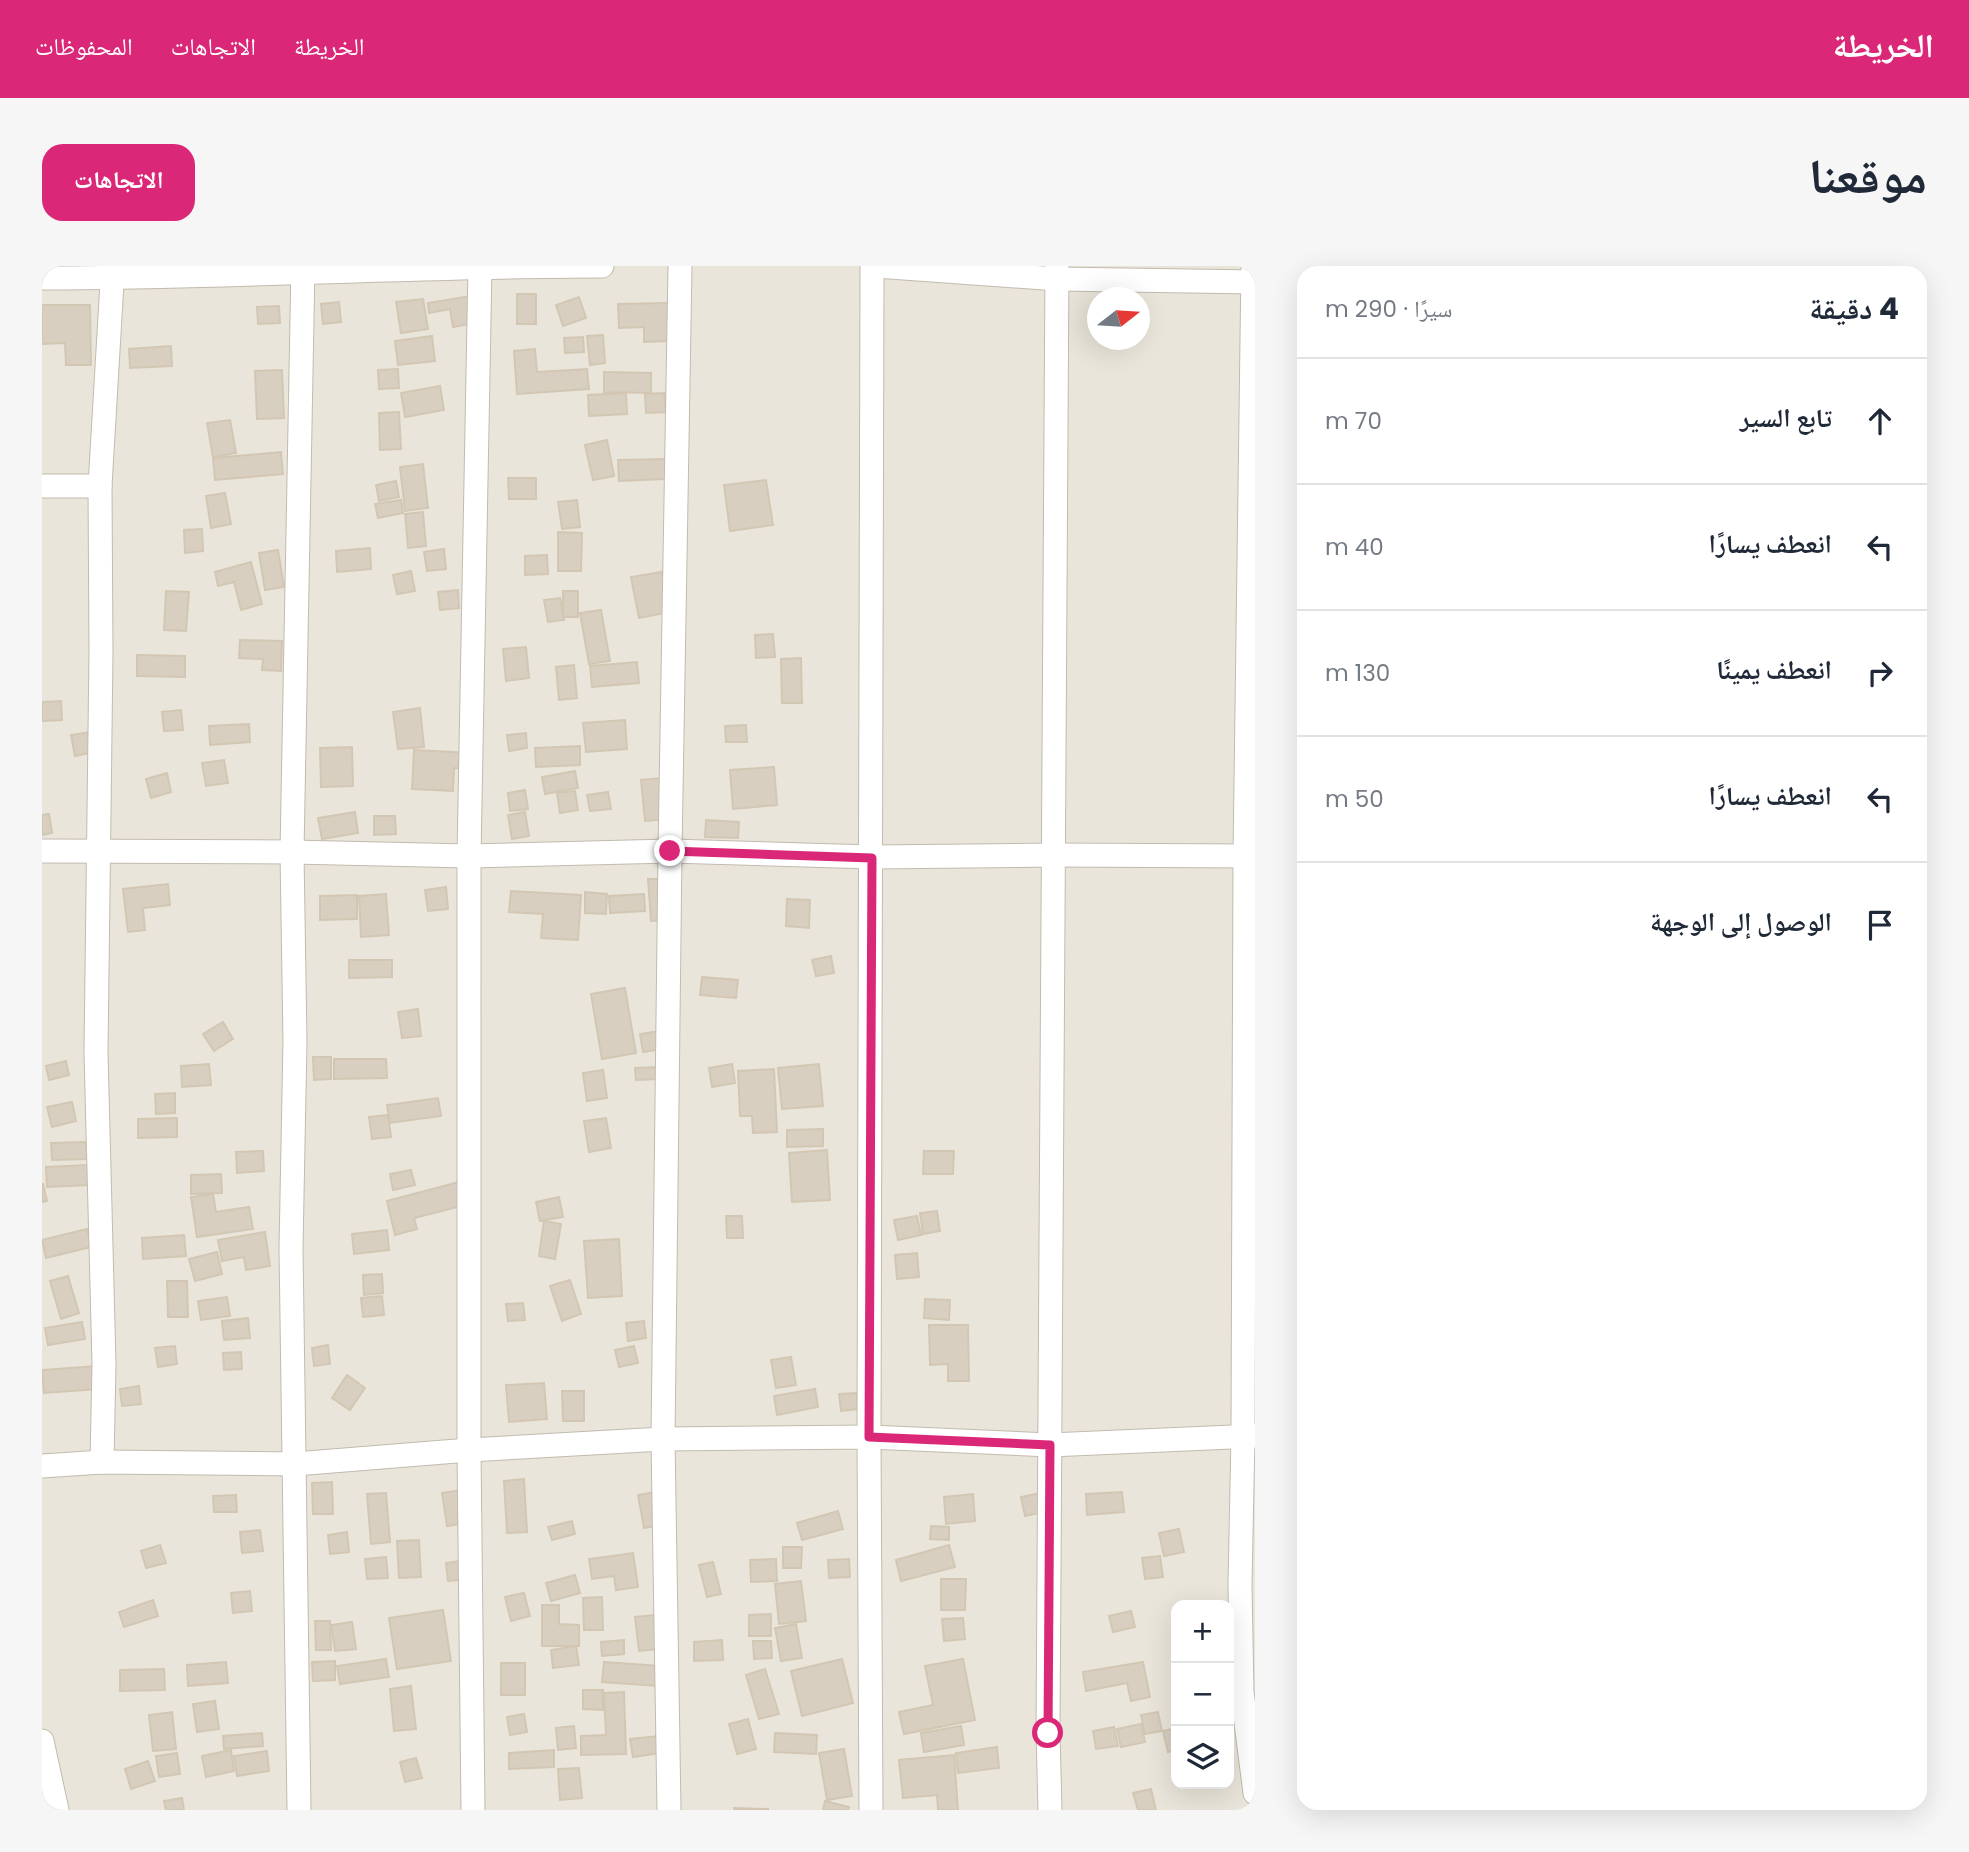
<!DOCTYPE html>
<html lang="ar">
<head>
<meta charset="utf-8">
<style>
	:root { --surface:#fff; --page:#f6f6f7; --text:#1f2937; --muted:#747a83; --line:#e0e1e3; --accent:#db2777 }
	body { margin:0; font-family:Poppins,"Noto Naskh Arabic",sans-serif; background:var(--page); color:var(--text); direction:rtl }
	.controls { position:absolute; right:21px; bottom:21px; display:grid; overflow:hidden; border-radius:14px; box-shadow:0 7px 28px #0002 }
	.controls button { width:63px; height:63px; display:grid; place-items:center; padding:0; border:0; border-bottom:2px solid var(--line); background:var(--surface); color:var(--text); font:35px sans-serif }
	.compass { position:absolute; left:1045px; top:21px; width:63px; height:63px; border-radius:50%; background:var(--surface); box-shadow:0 7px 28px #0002; rotate:73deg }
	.stop { position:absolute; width:21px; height:21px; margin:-16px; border:5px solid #db2777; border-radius:50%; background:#fff }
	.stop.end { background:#db2777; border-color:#fff; box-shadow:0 2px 7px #0008 }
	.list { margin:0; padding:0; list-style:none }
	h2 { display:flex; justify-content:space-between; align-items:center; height:91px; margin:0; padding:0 28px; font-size:30px }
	h2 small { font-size:23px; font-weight:400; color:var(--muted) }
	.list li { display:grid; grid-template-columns:46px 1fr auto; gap:21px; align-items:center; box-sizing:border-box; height:126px; padding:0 28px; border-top:2px solid var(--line) }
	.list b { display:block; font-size:26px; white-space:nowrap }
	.list em { font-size:23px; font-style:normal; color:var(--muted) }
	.icon { flex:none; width:38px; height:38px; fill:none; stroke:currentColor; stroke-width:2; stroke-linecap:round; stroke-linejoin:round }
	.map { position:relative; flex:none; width:1213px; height:1544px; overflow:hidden; direction:ltr; border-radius:21px }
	header { display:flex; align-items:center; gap:42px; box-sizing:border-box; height:98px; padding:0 35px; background:var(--accent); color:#fff }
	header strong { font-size:33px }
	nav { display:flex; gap:38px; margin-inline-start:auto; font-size:24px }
	.intro { display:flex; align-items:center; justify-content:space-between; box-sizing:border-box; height:168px; padding:0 42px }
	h1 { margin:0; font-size:49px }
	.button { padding:18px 32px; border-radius:21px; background:var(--accent); color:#fff; font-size:24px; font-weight:700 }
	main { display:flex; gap:42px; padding:0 42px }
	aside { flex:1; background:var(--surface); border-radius:21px; box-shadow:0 7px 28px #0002 }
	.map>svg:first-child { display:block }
</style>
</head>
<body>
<header>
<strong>الخريطة</strong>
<nav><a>الخريطة</a><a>الاتجاهات</a><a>المحفوظات</a></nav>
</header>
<div class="intro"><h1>موقعنا</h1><a class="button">الاتجاهات</a></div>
<main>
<aside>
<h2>4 دقيقة<small>سيرًا · 290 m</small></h2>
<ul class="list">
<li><svg class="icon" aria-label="ahead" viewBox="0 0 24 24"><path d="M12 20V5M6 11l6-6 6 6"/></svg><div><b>تابع السير</b></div><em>70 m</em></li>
<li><svg class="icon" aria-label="left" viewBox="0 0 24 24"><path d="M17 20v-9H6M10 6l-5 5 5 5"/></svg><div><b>انعطف يسارًا</b></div><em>40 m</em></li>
<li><svg class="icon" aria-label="right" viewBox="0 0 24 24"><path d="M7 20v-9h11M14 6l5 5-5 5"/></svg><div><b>انعطف يمينًا</b></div><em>130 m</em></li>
<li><svg class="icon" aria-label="left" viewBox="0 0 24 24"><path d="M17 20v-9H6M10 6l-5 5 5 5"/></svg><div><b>انعطف يسارًا</b></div><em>50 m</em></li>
<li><svg class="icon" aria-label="arrive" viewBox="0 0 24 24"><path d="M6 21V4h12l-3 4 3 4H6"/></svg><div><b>الوصول إلى الوجهة</b></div></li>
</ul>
</aside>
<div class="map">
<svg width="1213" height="1544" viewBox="0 0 1213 1544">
	<rect width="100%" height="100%" fill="#f6f3ec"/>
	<path fill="#eae5da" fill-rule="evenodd" d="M0,0H1213V1544H0ZM1056,32H1098V74H1056ZM1134,1339H1187V1518H1134Z"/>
	<g fill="#d8cfc1" stroke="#d3c7b4" stroke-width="2">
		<rect x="475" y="28" width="19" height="30"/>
		<path d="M429,30L433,57L411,61L408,43L387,47L386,37Z"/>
		<path d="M537,31L544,52L521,60L514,39Z"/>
		<path d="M381,33L386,63L359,67L354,36Z"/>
		<path d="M297,36L299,56L281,58L279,38Z"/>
		<path d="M626,37L627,75L602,76V61L577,62L576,38Z"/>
		<path d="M0,39H48L49,99H24L23,77L0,78Z"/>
		<path d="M237,40L238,57L216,58L215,41Z"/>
		<path d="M561,69L563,97L548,99L545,70Z"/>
		<path d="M390,70L393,95L356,99L353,75Z"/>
		<path d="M541,71L542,86L523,87L522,72Z"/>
		<path d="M129,80L130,100L88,102L87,83Z"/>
		<path d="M493,83L495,106L545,103L547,123L475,128L472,85Z"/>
		<path d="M356,103L357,122L337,123L336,104Z"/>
		<path d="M240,104L242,152L215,153L213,105Z"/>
		<path d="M562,106L609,107V127L562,126Z"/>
		<path d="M398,120L402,144L363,151L359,127Z"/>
		<path d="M584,127L585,148L547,150L546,129Z"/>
		<path d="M622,127L624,146L604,147L603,128Z"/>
		<path d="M357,146L359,183L338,184L337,147Z"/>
		<path d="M188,154L194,187L171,191L165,157Z"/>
		<path d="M565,174L572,210L551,214L543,179Z"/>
		<path d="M239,186L241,208L173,214L171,192Z"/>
		<path d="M623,193V213L577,215L576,194Z"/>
		<path d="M381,198L386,242L363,245L358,201Z"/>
		<path d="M466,212H494V233H467Z"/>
		<path d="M724,214L731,259L688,265L682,219Z"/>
		<path d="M354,215L357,231L337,235L334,219Z"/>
		<path d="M183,227L189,258L169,262L164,230Z"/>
		<path d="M359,234L361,247L336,252L333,238Z"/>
		<path d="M535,234L538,261L520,263L516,236Z"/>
		<path d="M381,246L384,280L366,282L363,248Z"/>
		<path d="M160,263L161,285L143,287L142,264Z"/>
		<path d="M516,266L540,267L539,305H516Z"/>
		<path d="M328,282L329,303L295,306L294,285Z"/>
		<path d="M402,283L404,303L385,305L382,286Z"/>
		<path d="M236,284L242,321L223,324L217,287Z"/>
		<path d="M505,289L506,308L483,309V290Z"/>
		<path d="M209,296L220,338L199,344L192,316L176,320L173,306Z"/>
		<path d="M369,305L373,325L355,328L351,309Z"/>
		<path d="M620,306L628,346L597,352L589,311Z"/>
		<path d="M416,324L417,342L398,344L396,326Z"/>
		<path d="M124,325L147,326L144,365L122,364Z"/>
		<rect x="521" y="325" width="15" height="26"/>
		<path d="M518,332L522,354L506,356L502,334Z"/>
		<path d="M559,344L568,395L547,398L538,347Z"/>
		<path d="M731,368L733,391L714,392L713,369Z"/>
		<path d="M198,374L240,375L239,405L220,404L221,393L197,392Z"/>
		<path d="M484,381L487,412L464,415L461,383Z"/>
		<path d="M95,389L143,390V411L95,410Z"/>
		<path d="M759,392L760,437H740L739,393Z"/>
		<path d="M595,396L597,417L550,421L548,400Z"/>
		<path d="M532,399L535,432L517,434L514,401Z"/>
		<path d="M19,435L20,454L0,455V436Z"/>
		<path d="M378,442L382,481L356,483L351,446Z"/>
		<path d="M139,444L141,464L122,465L120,446Z"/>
		<path d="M583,454L585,483L544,486L541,457Z"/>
		<path d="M207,458L208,476L168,479L167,460Z"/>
		<path d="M704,459L705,476H684L683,460Z"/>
		<path d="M49,466L53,486L33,490L29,469Z"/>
		<path d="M484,467L485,482L467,485L465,469Z"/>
		<path d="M538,480V499L494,501L493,482Z"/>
		<path d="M310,481L311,520L279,521L278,482Z"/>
		<path d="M372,484L428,487L427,503L412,502L411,525L370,523Z"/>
		<path d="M182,494L186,517L164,520L160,497Z"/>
		<path d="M732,501L735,539L691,543L688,504Z"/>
		<path d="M533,505L536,522L503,528L500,511Z"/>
		<path d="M125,507L129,526L109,532L104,513Z"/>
		<path d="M620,512L625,553L603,555L599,514Z"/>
		<path d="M483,524L486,543L468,545L466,527Z"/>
		<path d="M533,525L536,544L518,547L515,527Z"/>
		<path d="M566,526L569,543L548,545L545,529Z"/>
		<path d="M313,546L316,567L280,573L276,552Z"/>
		<path d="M483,546L487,570L470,573L466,549Z"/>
		<path d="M7,548L10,567L0,569V549Z"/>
		<path d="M332,550H353L354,568L332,569Z"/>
		<path d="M664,554L697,556L696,572L663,571Z"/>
		<path d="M606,613H621L624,654L609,655Z"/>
		<path d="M126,618L128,639L101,642L103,664L86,666L81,623Z"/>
		<path d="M404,621L406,643L386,645L383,624Z"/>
		<path d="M469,625L539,629L536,674L499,672L501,648L467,646Z"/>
		<path d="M543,626L565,628L564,648L543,647Z"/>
		<path d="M344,628L347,669L319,671L317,630Z"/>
		<path d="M602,628L603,645L568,647L567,630Z"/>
		<path d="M315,629V653L278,654V630Z"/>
		<path d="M745,633L768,634L767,662L744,660Z"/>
		<path d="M789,690L792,707L774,710L770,694Z"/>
		<path d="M307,694H350V711L307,712Z"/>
		<path d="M660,711L696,714L694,732L658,729Z"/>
		<path d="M583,722L594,787L560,793L549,728Z"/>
		<path d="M376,743L379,770L360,772L356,746Z"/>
		<path d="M181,756L191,773L172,785L161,768Z"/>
		<path d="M619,765L621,783L601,786L598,768Z"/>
		<path d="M271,791H289V813L272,814Z"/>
		<path d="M292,793H344L345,812L292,813Z"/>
		<path d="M24,795L27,809L7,814L4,800Z"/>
		<path d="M167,798L169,819L140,821L139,800Z"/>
		<path d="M690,798L693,817L670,821L667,802Z"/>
		<path d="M777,798L781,840L740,843L736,802Z"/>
		<path d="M616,801L617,813L594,814L593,802Z"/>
		<path d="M732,803L735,866L711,867L710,850H698L696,805Z"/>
		<path d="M561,804L565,832L545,835L541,807Z"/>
		<path d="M133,827V847L114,848L113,828Z"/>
		<path d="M396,832L399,850L348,857L345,839Z"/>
		<path d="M30,836L34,855L10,861L5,841Z"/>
		<path d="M346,849L349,871L330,873L327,851Z"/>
		<path d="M135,852V871L96,872V853Z"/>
		<path d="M564,852L569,882L547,886L542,855Z"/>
		<path d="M781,863V880L745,881V864Z"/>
		<path d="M44,876L45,893L10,894L9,877Z"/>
		<path d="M785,884L788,934L750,936L747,887Z"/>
		<path d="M221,885L222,905L195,907L194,886Z"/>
		<path d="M882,885H912L911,908H881Z"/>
		<path d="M46,899L47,919L5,921L4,901Z"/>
		<path d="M369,904L373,919L351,924L348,908Z"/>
		<path d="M179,908L180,927L149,928V909Z"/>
		<path d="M417,916L423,939L372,952L375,963L353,969L345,935Z"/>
		<path d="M0,918H1L5,935L0,936Z"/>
		<path d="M171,928L174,946L207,941L211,963L155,971L149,931Z"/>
		<path d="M517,931L521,951L498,955L494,936Z"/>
		<path d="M895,945L898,965L881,968L878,947Z"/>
		<path d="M684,950H700L701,972H685Z"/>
		<path d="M875,950L879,969L856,974L852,954Z"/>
		<path d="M502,955L519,958L513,993L497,990Z"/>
		<path d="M45,963L49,981L4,992L0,974Z"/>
		<path d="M345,964L347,984L312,988L310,968Z"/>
		<path d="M223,966L228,1000L204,1004L202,991L180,995L176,974Z"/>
		<path d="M142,969L144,990L101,993L100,972Z"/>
		<path d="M577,973L580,1030L546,1032L542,975Z"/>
		<path d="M175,986L180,1008L153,1015L147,993Z"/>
		<path d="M875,987L877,1011L855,1013L853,989Z"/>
		<path d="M340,1008L341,1027L322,1029L321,1009Z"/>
		<path d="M26,1010L37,1047L19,1053L8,1015Z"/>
		<path d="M528,1014L539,1048L520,1055L508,1020Z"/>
		<path d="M125,1015H145L146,1051H126Z"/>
		<path d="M340,1030L342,1049L321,1051L319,1032Z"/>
		<path d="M185,1031L188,1050L159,1054L156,1035Z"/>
		<path d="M883,1033L908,1034L907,1054L882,1052Z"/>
		<path d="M481,1037L483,1054L466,1055L464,1038Z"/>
		<path d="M206,1052L208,1072L182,1074L180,1055Z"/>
		<path d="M602,1055L604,1072L586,1075L584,1057Z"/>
		<path d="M40,1056L43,1073L6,1079L3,1062Z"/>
		<path d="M887,1059H926L927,1115H906V1098L888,1099Z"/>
		<path d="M286,1079L288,1098L272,1100L270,1082Z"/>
		<path d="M133,1080L135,1098L116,1101L113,1082Z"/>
		<path d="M592,1080L596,1097L577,1101L573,1084Z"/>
		<path d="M199,1086L200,1103L182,1104L181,1087Z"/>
		<path d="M749,1091L754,1119L734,1122L729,1094Z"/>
		<path d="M55,1100L56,1123L2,1127L0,1104Z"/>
		<path d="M305,1109L323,1122L308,1144L290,1132Z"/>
		<path d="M502,1117L505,1153L467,1156L464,1119Z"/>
		<path d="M97,1120L99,1138L80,1140L78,1123Z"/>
		<path d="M773,1123L776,1141L735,1149L732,1130Z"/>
		<path d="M520,1125H542V1155H521Z"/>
		<path d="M815,1127L816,1143L799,1145L797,1128Z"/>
		<path d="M482,1213L485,1266L465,1267L462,1215Z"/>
		<path d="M290,1216L291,1248H271L270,1217Z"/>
		<path d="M420,1224L425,1257L405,1260L400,1227Z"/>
		<path d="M614,1226L619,1259L602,1262L596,1229Z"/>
		<path d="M1080,1226L1082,1246L1045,1249L1044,1228Z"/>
		<path d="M344,1227L348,1276L329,1278L325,1228Z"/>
		<path d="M999,1227L1002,1246L983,1250L979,1231Z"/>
		<path d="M931,1228L933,1255L904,1258L902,1231Z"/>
		<path d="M194,1229L195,1246H172L171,1230Z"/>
		<path d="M796,1245L801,1263L760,1274L755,1257Z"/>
		<path d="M530,1255L533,1268L510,1274L506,1261Z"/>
		<path d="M889,1260L907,1261V1274L888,1273Z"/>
		<path d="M1137,1263L1142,1286L1122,1290L1117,1267Z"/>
		<path d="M218,1264L221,1285L200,1287L198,1266Z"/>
		<path d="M305,1266L307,1286L288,1288L286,1269Z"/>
		<path d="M377,1274L379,1311L357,1312L355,1275Z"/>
		<path d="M118,1279L124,1297L104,1302L99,1285Z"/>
		<path d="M907,1279L913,1301L859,1315L854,1294Z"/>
		<path d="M741,1281H760L759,1302H741Z"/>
		<path d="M591,1287L596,1321L574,1324L572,1310L550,1313L547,1293Z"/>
		<path d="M1118,1290L1121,1311L1103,1313L1100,1292Z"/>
		<path d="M344,1291L346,1312L325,1313L323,1293Z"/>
		<path d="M734,1293L735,1315L709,1316L708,1294Z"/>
		<path d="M807,1293L808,1311L787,1312L786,1294Z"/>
		<path d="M425,1294L427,1313L406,1315L404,1297Z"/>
		<path d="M671,1296L679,1328L665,1331L657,1299Z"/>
		<path d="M533,1309L538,1327L509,1335L504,1317Z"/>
		<path d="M899,1313H924L923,1344H899Z"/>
		<path d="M759,1315L764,1355L737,1358L733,1318Z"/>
		<path d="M208,1325L210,1345L191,1347L189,1327Z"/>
		<path d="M482,1327L488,1350L469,1355L463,1331Z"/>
		<path d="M560,1331L561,1364H542L541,1332Z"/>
		<path d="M111,1334L116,1350L82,1361L77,1346Z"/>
		<path d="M500,1339H517V1358L537,1359V1380H500Z"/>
		<path d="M401,1344L409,1395L355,1403L347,1352Z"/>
		<path d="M1089,1345L1093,1361L1071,1366L1067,1350Z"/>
		<path d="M729,1348V1370H707V1349Z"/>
		<path d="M614,1349L618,1383L597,1385L593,1351Z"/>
		<path d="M921,1352L923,1373L902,1375L900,1353Z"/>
		<path d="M273,1355H288L289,1384H274Z"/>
		<path d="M310,1356L314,1383L293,1385L289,1359Z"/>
		<path d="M754,1358L760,1392L739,1395L733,1362Z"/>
		<path d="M582,1374V1388L560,1390L559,1376Z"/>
		<path d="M680,1374L681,1394L652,1395V1376Z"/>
		<path d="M711,1375H729L730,1392L712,1393Z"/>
		<path d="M534,1380L537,1399L511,1402L509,1384Z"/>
		<path d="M344,1393L347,1411L298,1418L295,1400Z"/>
		<path d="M800,1393L811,1437L760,1450L749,1405Z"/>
		<path d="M921,1393L933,1454L862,1468L857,1446L891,1439L883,1400Z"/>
		<path d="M293,1395V1414L271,1415L270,1396Z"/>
		<path d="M184,1396L186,1417L146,1420L145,1399Z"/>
		<path d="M562,1396L618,1400L616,1420L560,1416Z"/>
		<path d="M1101,1396L1108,1431L1089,1435L1085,1417L1044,1425L1041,1406Z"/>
		<rect x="459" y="1397" width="24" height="32"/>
		<path d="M122,1403L123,1424L78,1425V1404Z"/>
		<path d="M723,1403L737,1448L717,1453L704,1409Z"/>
		<path d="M369,1420L374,1463L352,1465L348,1423Z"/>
		<path d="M541,1424H561V1444L541,1443Z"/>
		<path d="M582,1426L584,1488L539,1489V1470L564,1469L562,1427Z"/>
		<path d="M173,1435L177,1463L155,1466L151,1438Z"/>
		<path d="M130,1446L134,1483L111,1485L107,1449Z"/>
		<path d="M1116,1446L1120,1465L1103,1468L1099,1449Z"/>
		<path d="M482,1448L485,1466L468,1469L465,1451Z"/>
		<path d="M706,1453L714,1483L695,1488L687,1458Z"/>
		<path d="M1099,1458L1103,1476L1079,1481L1075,1463Z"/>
		<path d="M532,1460L534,1482L516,1484L514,1462Z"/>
		<path d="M919,1460L922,1479L882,1486L879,1467Z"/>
		<path d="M1072,1461L1076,1480L1054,1483L1051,1465Z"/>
		<path d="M1134,1462V1484L1126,1486L1121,1465Z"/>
		<path d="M220,1467L221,1480L182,1483L181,1470Z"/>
		<path d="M733,1467L775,1469L774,1488L732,1486Z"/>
		<path d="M617,1470L619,1487L591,1491L588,1473Z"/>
		<path d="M955,1481L957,1502L916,1507L914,1487Z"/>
		<path d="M802,1483L810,1530L785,1534L777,1487Z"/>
		<path d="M189,1484L192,1505L164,1511L160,1490Z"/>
		<path d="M512,1484V1501L467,1503V1487Z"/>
		<path d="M225,1485L227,1505L195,1510L192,1490Z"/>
		<path d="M135,1487L138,1508L117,1511L114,1490Z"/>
		<path d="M912,1489L916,1544H896L895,1529L861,1532L857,1494Z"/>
		<path d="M374,1492L380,1512L363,1516L358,1496Z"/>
		<path d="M106,1495L113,1515L89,1523L83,1503Z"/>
		<path d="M537,1502L540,1532L518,1534L516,1503Z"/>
		<path d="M1109,1523L1114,1544H1096L1091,1527Z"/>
		<path d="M140,1532L142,1544H124L122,1535Z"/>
		<path d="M783,1535L807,1541L806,1544H781Z"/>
		<path d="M692,1542L726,1543V1544H692Z"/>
	</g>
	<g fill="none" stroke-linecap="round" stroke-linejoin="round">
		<defs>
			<g id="street">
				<path d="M834,0L1015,13L1213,16"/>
				<path d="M1211,0L1203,590L1201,1170L1198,1319L1200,1426L1213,1527"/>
				<path d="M0,12C187,12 373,0 560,0"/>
				<path d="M0,220H58"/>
				<path d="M0,585L250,586L427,590L628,585L830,591L1011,589L1213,590"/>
				<path d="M60,1196L62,1098L54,787L59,386L58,220L71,0"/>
				<path d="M0,1200L60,1196L253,1198L427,1184L621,1173L827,1171L1008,1179L1213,1170"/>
				<path d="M0,1475L15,1544"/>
				<path d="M257,1544L249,982L253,775L250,586L261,0"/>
				<path d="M431,1544L427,1184V590L438,0"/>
				<path d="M627,1544L621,1173L628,585L638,0"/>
				<path d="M829,1544L827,1171L830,0"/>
				<path d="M1008,1544L1006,1467L1015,0"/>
			</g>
		</defs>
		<use href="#street" stroke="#c2bbae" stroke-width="25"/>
		<use href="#street" stroke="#fff" stroke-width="23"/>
	</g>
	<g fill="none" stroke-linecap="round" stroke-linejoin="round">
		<path stroke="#db2777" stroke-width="9" d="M628,585L830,592L827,1171L1008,1179L1006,1467"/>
	</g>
</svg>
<div class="controls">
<button>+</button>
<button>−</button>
<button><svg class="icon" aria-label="layers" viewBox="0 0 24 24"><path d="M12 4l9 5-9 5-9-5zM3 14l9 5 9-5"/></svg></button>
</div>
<svg class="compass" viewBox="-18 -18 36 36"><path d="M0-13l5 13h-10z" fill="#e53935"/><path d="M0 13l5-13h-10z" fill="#747a83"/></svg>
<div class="stop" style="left:1006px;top:1467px"></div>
<div class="stop end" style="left:628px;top:585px"></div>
</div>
</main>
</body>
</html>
